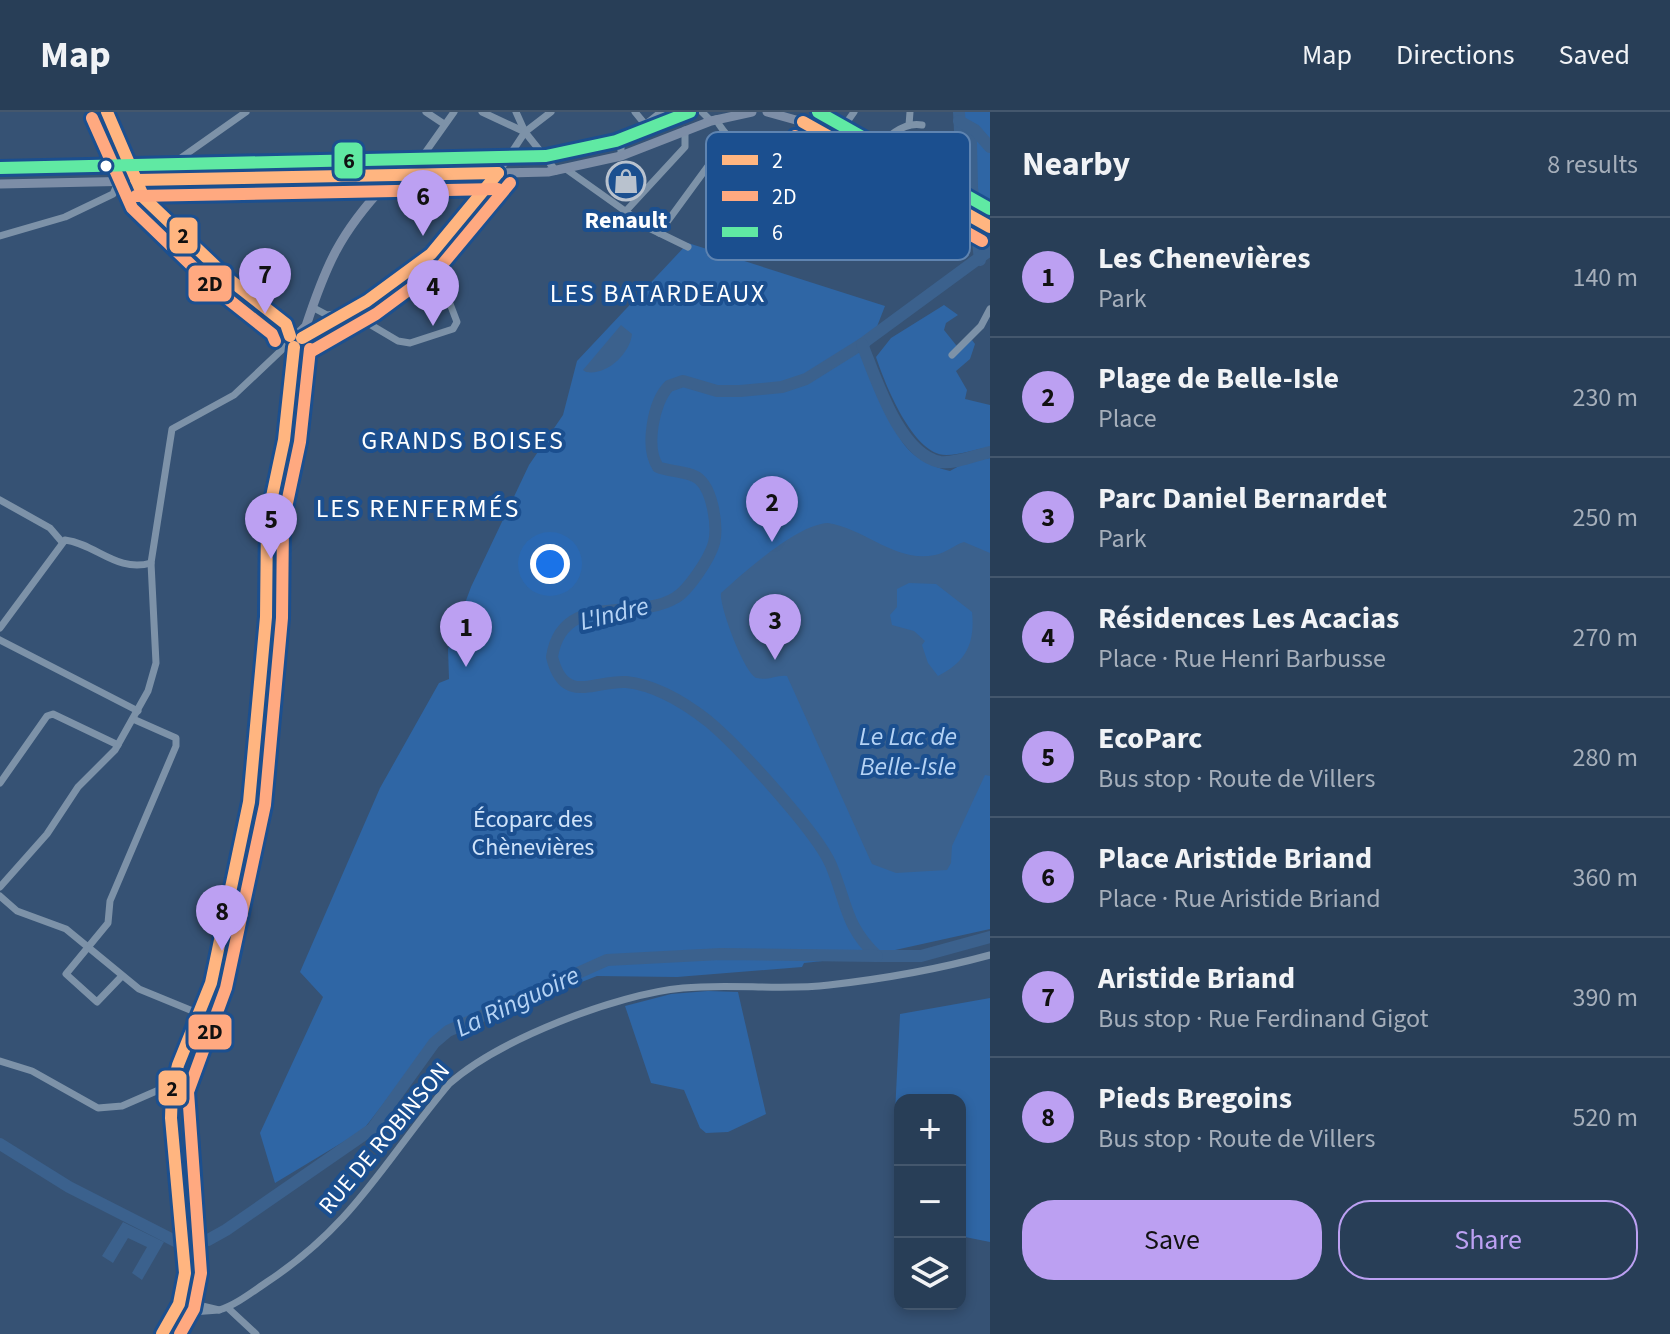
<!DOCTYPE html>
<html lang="en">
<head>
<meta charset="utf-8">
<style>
	:root { --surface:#283e57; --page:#344961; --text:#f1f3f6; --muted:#a5aeba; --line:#44576d; --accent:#bca0f2 }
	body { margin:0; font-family:"Source Sans 3",sans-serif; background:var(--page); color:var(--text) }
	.controls { position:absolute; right:24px; bottom:24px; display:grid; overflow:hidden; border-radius:16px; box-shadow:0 4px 12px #0003 }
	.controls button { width:72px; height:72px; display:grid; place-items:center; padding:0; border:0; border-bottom:2px solid var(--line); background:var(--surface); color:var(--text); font:40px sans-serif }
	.you { position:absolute; left:550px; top:452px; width:28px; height:28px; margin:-20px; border:6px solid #fff; border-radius:50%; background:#1a73e8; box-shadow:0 0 0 12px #1a73e833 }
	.badge { display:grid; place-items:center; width:52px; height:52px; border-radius:50%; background:var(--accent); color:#111; font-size:26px; font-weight:700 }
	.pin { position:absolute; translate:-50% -66px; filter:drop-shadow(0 2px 4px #0008) }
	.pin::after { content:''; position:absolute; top:42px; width:28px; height:24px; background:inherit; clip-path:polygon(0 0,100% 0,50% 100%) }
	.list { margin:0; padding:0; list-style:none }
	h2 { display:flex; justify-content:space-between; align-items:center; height:104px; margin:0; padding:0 32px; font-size:34px }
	h2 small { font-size:26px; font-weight:400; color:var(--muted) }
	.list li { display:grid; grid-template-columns:52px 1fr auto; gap:24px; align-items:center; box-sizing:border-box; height:120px; padding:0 32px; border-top:2px solid var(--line) }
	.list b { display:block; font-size:30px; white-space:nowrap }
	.list p { margin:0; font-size:26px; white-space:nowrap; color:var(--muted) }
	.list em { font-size:26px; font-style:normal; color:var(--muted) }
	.actions { display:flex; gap:16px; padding:24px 32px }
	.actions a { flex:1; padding:18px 0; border:2px solid var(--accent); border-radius:32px; text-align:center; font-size:28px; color:var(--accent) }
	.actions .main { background:var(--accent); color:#111 }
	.icon { flex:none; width:44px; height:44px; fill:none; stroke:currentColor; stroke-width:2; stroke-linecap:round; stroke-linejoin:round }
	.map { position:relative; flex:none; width:990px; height:1222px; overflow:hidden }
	header { display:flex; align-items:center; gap:48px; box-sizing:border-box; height:112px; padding:0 40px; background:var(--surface); border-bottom:2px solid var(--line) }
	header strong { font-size:38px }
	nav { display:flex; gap:44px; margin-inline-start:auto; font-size:28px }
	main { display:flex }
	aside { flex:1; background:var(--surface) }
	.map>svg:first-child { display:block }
</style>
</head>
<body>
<header>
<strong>Map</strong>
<nav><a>Map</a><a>Directions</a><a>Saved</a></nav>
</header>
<main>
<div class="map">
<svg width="990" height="1222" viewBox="0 0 990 1222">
	<rect width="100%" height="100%" fill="#365274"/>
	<g fill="#2f66a5">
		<path d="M964,0H990V98C952,90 963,29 964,0Z"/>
		<path d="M918,19L955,41L959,68L955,87L945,81L944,76L906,52L901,56L880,41L908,20Z"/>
		<path d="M688,131L885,194L864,248C901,289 877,341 950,359L966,350L990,346V817L886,840L878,839L870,844L804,851L802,855L677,865L597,864L508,899L430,932L363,1018L275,1071L260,1021L323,885L300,860L380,676L439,571L449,567L448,537L471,475L529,353L563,303L577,249Z"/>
		<path d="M944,193L958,203L946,211L944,218L960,238L972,228L975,232L970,247L956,259L967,278L965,287L990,293V335C976,337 960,343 946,343C913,343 885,272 876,245L891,226Z"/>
		<path d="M708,879L738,880L766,1002L728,1020L706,1021L700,1016L684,978L651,971L625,894L671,882Z"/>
		<path d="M990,886V1130L960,1124V988H900V1002L895,1001L900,902Z"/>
	</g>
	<g fill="#3b618d" fill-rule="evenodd">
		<path d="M621,213L632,222C630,242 606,264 586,260L583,258Z"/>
		<path d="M828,411C866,417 895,451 935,443C946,441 954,433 964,430L990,441V664L985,663L952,734L951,751L947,758L896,761L872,752L787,564C779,562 767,569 757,566C745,563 719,494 721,481C744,460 798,412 828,411ZM909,471L936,472L972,500C975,530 967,550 938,564L928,551L922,533L925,529L914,519L892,513L890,503L897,495V477Z"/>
		<path d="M123,1110L164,1130L142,1168L132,1161L147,1135L128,1126L113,1151L102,1144Z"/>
	</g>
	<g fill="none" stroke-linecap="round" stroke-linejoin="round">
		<path stroke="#3b618d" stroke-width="2" d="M987,31L990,30"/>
		<g stroke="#3b618d" stroke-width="12">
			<path d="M959,0L960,19L971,31L972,76L980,148"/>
			<path d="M959,9L975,18L990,35"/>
			<path d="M990,138L862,232L806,267L782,275L740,279H717L683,269L669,274C653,290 645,336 658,355C670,360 689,359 699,367C713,379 718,415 714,431C710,446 688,479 675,486C636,510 562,478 552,545C564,594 595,568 626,570C656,573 685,591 708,609C737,633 817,720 831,753C847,791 845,814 877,844H921L990,825"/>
			<path d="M862,232C876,266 899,342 940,350C955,352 976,343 990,340"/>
			<path d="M0,1032L69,1075L181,1132"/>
			<path d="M188,1131L208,1128L226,1118L372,1017L434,931L448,919L607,848L721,842L877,844"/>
		</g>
		<g stroke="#7d92a8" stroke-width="7">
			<path d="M107,0L144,86L230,168L286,212L290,224"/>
			<path d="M426,0L444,12"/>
			<path d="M482,0L525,20"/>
			<path d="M516,0L525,20L556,59"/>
			<path d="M635,0L644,11"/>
			<path d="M702,0L711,9"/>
			<path d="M716,7C740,56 869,113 920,133"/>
			<path d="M909,13L910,0"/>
			<path d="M835,27L854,0"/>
			<path d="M804,35L827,63L796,125L829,144"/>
			<path d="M621,44V32L661,0"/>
			<path d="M869,45C881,30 901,9 922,13"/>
			<path d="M566,57L649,116L688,135"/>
			<path d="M498,61L525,20L551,0"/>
			<path d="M414,63L415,55L454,0"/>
			<path d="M785,65L816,18"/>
			<path d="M164,68L168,55L246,0"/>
			<path d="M625,100L685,35V18"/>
			<path d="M861,108L892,58"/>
			<path d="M659,121L730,24"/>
			<path d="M0,124L65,105L113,82L119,69"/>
			<path d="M312,195L327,203L349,200L398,229L410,231L453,217L457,210L431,142"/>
			<path d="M952,243L981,214L990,197"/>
			<path d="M0,388L50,416L62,430"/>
			<path d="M0,516L65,428C96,432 117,461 151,451"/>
			<path d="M0,528L138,599"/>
			<path d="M0,671L47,604L53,602L118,633"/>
			<path d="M0,775L47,722L78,675L115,638L148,579L156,551L151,451L172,317L234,283L289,231"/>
			<path d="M0,784L17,799L66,817L139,877L200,902"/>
			<path d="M121,865L97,890L66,862L108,811L110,789L176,634V626L133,607"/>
			<path d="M0,949L32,959L98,996L122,994L161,977L172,978"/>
			<path d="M228,1196L256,1222"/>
			<path d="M219,1198C236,1193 252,1180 267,1170C354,1113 385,1048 449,972C498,928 616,882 683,876C731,871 780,879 829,873C882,867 939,857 990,843"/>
			<path d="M168,1215L192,1200L219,1198L198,1193L182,1184"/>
		</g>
		<g stroke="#7d8ea7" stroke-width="9">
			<path d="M767,0L803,10L852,36L990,115"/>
			<path d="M0,72L548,60L621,44L711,9L752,0"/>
			<circle cx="296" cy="228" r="7"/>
			<path d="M298,222L306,214C326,153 340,121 385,73L387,63"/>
			<path d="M302,226L367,189L431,142L498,61"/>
			<path d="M162,1222L179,1192L185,1161L171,1006L172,978L178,953L211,871L249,690L266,505L267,408L284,328L294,235"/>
		</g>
		<defs>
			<g id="bus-1">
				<path d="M107,0L144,86L230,168L286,212L290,224"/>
				<path d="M803,10L990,115"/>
				<path d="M136,68L498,61"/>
				<path d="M302,226L367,189L431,142L498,61"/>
				<path d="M162,1222L179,1192L185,1161L171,1006L172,978L178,953L211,871L249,690L266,505L267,408L284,328L294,235"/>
			</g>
			<g id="bus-2">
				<path d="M92,6L132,96L219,180L272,222L275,229"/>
				<path d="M795,24L982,129"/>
				<path d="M136,84L498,77"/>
				<path d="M310,240L376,202L441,154L510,71"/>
				<path d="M180,1222L194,1197L201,1161L188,980L226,876L265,693L282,506L283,410L300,330L310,237"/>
			</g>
			<g id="bus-3">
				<path d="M818,0L990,97"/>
				<path d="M0,56L546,44L616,29L690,0"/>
			</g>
		</defs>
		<use href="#bus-1" stroke="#1b4f8f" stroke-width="18"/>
		<use href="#bus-2" stroke="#1b4f8f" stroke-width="18"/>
		<use href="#bus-3" stroke="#1b4f8f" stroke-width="18"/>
		<use href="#bus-1" stroke="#ffb580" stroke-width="12"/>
		<use href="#bus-2" stroke="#ffa980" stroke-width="12"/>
		<use href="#bus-3" stroke="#60e9a3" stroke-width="12"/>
	</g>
	<defs>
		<symbol id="shop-ring" viewBox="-11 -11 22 22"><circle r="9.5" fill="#1b4f8f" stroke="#b9c2ce" stroke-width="1.5"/><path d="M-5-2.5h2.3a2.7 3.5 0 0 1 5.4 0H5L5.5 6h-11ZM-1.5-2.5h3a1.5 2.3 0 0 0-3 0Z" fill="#b9c2ce"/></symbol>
	</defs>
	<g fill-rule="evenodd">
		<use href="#shop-ring" x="604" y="47" width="44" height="44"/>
	</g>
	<circle fill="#fff" stroke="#1b4f8f" stroke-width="3" cx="106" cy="54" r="7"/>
	<g text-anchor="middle" stroke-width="8" stroke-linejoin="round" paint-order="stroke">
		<g font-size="24" font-weight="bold" fill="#fff" stroke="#1b4f8f">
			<text x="626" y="116">Renault</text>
		</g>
		<g font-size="24" fill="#cfe3fa" stroke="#1b4f8f">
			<text x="533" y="715">Écoparc des<tspan x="533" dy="28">Chènevières</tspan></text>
		</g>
		<g font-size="24" fill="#fff" stroke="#1b4f8f">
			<text transform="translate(384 1026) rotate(-50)" y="8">RUE DE ROBINSON</text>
		</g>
		<g font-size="26" letter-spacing="2" fill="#fff" stroke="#1b4f8f">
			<text x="658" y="190">LES BATARDEAUX</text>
			<text x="463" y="337">GRANDS BOISES</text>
			<text x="418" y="405">LES RENFERMÉS</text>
		</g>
		<g font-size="26" font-style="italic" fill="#b5d3f5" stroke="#1b4f8f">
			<text transform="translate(614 501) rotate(-14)" y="9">L'Indre</text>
			<text x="908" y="633">Le Lac de<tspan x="908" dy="30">Belle-Isle</tspan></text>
			<text transform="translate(517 889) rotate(-25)" y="9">La Ringuoire</text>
		</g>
	</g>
	<rect x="706" y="20" width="264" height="128" rx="12" fill="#1b4f8f" stroke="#5f84b1" stroke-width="2"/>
	<rect x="722" y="43" width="36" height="10" fill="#ffb580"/>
	<rect x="722" y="79" width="36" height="10" fill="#ffa980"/>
	<rect x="722" y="115" width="36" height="10" fill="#60e9a3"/>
	<g font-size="22" fill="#fff">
		<text x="772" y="56">2</text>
		<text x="772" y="92">2D</text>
		<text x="772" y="128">6</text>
	</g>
	<g stroke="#1b4f8f" stroke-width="3">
		<rect x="333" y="29" width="31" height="39" rx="8" fill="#60e9a3"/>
		<rect x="168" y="104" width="31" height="39" rx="8" fill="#ffb580"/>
		<rect x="187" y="152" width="46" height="39" rx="8" fill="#ffa980"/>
		<rect x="187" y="901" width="46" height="38" rx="8" fill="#ffa980"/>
		<rect x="157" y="957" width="31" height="38" rx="8" fill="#ffb580"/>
	</g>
	<g font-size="22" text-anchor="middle" font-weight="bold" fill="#111">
		<text x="349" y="56">6</text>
		<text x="183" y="131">2</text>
		<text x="210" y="179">2D</text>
		<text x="210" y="927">2D</text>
		<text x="172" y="984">2</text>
	</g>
</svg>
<div class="controls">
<button>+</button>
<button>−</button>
<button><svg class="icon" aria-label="layers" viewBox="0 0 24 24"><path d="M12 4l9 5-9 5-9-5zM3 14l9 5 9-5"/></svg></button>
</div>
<div class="you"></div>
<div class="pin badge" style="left:466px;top:555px">1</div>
<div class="pin badge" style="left:772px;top:430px">2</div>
<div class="pin badge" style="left:775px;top:548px">3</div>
<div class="pin badge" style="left:433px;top:214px">4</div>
<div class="pin badge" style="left:271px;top:447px">5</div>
<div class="pin badge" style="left:423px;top:124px">6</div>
<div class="pin badge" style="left:265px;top:202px">7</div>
<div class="pin badge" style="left:222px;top:839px">8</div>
</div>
<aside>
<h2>Nearby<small>8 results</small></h2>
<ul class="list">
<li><span class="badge">1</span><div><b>Les Chenevières</b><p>Park</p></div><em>140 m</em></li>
<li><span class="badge">2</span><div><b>Plage de Belle-Isle</b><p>Place</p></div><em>230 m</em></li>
<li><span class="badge">3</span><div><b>Parc Daniel Bernardet</b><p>Park</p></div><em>250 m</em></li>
<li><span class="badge">4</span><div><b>Résidences Les Acacias</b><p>Place · Rue Henri Barbusse</p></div><em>270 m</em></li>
<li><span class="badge">5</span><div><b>EcoParc</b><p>Bus stop · Route de Villers</p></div><em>280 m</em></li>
<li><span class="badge">6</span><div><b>Place Aristide Briand</b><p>Place · Rue Aristide Briand</p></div><em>360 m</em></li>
<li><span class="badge">7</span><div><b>Aristide Briand</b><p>Bus stop · Rue Ferdinand Gigot</p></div><em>390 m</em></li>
<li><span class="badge">8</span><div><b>Pieds Bregoins</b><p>Bus stop · Route de Villers</p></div><em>520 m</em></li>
</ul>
<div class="actions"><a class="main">Save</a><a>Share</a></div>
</aside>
</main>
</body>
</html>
